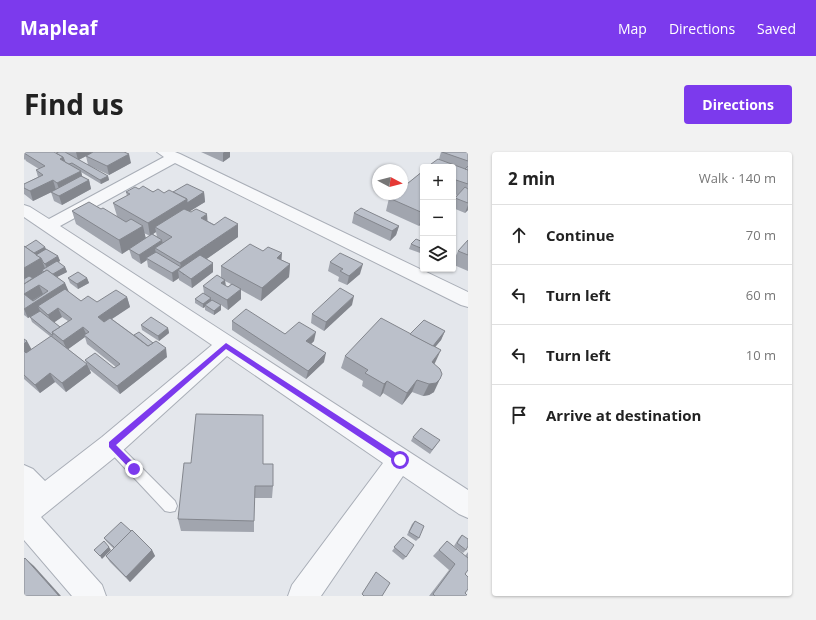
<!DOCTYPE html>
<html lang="en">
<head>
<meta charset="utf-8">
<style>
	:root { --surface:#fff; --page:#f2f2f2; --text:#222; --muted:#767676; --line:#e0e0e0; --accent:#7c3aed }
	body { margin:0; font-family:"Open Sans",sans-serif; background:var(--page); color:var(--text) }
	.controls { position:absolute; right:12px; top:12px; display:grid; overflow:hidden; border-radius:4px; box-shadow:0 1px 3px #0004 }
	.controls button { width:36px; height:36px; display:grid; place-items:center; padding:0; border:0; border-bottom:1px solid var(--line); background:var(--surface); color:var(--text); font:20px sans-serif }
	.compass { position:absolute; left:348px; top:12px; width:36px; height:36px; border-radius:50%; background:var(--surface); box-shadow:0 1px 3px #0004; rotate:97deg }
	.stop { position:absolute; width:12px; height:12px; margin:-9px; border:3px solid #7c3aed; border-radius:50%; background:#fff }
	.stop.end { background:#7c3aed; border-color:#fff; box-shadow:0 1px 4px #0008 }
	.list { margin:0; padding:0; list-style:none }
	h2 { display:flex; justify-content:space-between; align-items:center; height:52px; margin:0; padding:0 16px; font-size:17px }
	h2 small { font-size:13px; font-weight:400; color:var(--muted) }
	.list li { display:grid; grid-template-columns:26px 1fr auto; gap:12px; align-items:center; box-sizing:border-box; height:60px; padding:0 16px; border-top:1px solid var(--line) }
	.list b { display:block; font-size:15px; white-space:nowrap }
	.list em { font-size:13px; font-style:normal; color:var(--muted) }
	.icon { flex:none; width:22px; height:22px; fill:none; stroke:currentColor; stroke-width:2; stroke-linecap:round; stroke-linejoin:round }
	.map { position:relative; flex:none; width:444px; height:444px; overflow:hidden; border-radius:4px }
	header { display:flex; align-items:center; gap:24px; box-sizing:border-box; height:56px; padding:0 20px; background:var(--accent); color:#fff }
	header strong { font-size:19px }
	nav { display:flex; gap:22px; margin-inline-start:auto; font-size:14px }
	.intro { display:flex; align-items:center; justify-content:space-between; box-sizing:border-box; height:96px; padding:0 24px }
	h1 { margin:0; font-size:28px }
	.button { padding:10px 18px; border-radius:4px; background:var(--accent); color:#fff; font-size:14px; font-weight:700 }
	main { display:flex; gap:24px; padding:0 24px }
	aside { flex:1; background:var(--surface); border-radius:4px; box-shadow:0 1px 3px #0004 }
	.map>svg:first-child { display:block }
</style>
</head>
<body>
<header>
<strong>Mapleaf</strong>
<nav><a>Map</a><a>Directions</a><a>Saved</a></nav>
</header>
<div class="intro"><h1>Find us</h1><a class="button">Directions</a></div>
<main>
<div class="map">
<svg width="444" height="444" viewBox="0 0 444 444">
	<rect width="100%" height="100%" fill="#e4e7ec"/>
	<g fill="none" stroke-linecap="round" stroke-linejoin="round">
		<defs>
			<path id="service" d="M87,288L91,289L151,349L153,354L151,359L146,360L141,359L83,297L81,293L83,289Z"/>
			<path id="minor" d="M133,0H151L156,2L444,140V155L437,153L151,11L36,74L444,338V366L435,362L379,324L297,444H264L268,433L359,311L203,204L96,301L17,365L78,433L82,444H48L0,388V313L9,317L21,329L78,285L188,193L0,65V53L6,55L25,67L140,5Z"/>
		</defs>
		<use href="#service" stroke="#a9aeb7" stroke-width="2"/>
		<use href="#minor" stroke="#a9aeb7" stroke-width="2"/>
		<use href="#service" fill="#f7f8fa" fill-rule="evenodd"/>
		<use href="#minor" fill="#f7f8fa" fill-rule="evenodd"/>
	</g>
	<g fill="#a1a5ae" fill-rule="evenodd">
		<path d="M0,0L32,1L35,0H100L107,11L85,23L64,13L62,4L55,8L84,24L85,28L77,32L57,20L58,24L65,28L67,37L38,53L30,49L27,40L9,49L0,42V32L14,25L12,18L15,17L2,9L1,7L0,8Z"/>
		<path d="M177,0H206V5L199,10Z"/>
		<path d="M417,0H444V58L441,61L429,56V50L431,46L433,43L430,42L429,46V15L415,7Z"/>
		<path d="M399,19V70L395,74L362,59L365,46Z"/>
		<path d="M115,37L140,41L149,40H180L181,50L165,59L214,85L182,107L189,120L168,136L155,128V126L149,130L124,115L123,108L117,112L108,106L105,97L98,102L52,72L48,59L77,57L93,64L89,51L103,44L102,40ZM132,80L133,85L129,82ZM120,81L126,84L122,87Z"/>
		<path d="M330,61L375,74L372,83L366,89L328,71Z"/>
		<path d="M444,88V119L430,113L429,114V107L430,108L434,99Z"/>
		<path d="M399,90V102L385,97L387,92Z"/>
		<path d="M0,94L21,95L22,97L34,104L36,109L34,110L41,115L43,120L33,125L41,131L44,140L57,149L73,150L103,145L106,155L88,167L110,183L143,205L96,242L65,217L61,208L90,216L92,215L63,192L61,185L44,197L63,212L67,221L42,240L31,230L16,241L0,227V187L7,198L27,185L8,170L6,165L4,166L0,163ZM38,165L44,169L36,175L30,170Z"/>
		<path d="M258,108L266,112L265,125L237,149L217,138V147L204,158L197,153V158L190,163L181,158V155L179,156L171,151V147L180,141L179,134L197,126V114ZM201,129L207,132L204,135L202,134Z"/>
		<path d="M306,110L336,122L323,133L314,129L315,125L304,119Z"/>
		<path d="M420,117H426L424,119Z"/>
		<path d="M44,126H63L65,131L54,137L46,131Z"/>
		<path d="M328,153L300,179L287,171L288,162Z"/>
		<path d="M208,169L290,189L287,192L300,210L282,227L208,178Z"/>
		<path d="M117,173L144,176L145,181L135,189L118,178Z"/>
		<path d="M421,179L417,188L411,195V211L410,212V240L405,243L399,244L388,240L378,253L359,241L356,245L338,234L339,229L317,216L321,204L386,182Z"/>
		<path d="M389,285L413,292L406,302L387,289Z"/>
		<path d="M239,312L249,334L248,346H230V380L157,379L154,367Z"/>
		<path d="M391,369L395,386L392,389L383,383L388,372Z"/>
		<path d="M107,379L128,398L131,404L106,430L86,410L82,404L90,397L82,389L80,386Z"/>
		<path d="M438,383L442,398L439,401L430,394L435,386Z"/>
		<path d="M379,385L382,405L379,408L368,399Z"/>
		<path d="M423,389L441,404L444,400V418L441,422V441L444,444H405L425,418L409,404Z"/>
	</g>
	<g fill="#83868d">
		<path d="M52,0H69V1L54,8Z"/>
		<path d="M200,0H206V5L199,10V1Z"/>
		<path d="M105,2L107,11L85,23L83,14Z"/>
		<path d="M39,5L42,14L36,7Z"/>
		<path d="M57,19L59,28L36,40L33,31Z"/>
		<path d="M84,24L85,28L77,32L76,28Z"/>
		<path d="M29,28L32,38L9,49L6,39Z"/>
		<path d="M65,28L67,37L38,53L35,44Z"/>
		<path d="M180,40L181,50L136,78L131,75L132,80L126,84L124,71L163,47Z"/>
		<path d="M444,53V58L441,61Z"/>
		<path d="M399,61V70L395,74Z"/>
		<path d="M183,62L184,75L177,66Z"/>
		<path d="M214,72V85L160,123L154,118L155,126L149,130L148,121L157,115L156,111Z"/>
		<path d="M119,74L122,87L98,102L95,88Z"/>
		<path d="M375,74L372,83L366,89L368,79Z"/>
		<path d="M138,88L140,97L131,96L132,102L122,106L123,108L117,112L115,103Z"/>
		<path d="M21,95L23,100L13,106L9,102Z"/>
		<path d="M258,101L257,114L253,106Z"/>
		<path d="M34,104L36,109L23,116L21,112Z"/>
		<path d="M17,106L22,119L18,118L19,121L0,133V116Z"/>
		<path d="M189,111V120L168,136L167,127Z"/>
		<path d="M266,112L265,125L237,149L238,136Z"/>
		<path d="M339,112L336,122L323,133L325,124Z"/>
		<path d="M41,115L43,120L31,126L29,122Z"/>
		<path d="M63,126L65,131L54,137L53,132Z"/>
		<path d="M201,128L202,138L197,131Z"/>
		<path d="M41,131L45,140L14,154L16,159L4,166L0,157Z"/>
		<path d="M15,133L19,142L4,151L0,142Z"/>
		<path d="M217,137V147L204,158L203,148Z"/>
		<path d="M330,144L328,153L300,179L302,170Z"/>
		<path d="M103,145L106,155L77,174L74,165Z"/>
		<path d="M187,146V150L181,153V155L179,156V152Z"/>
		<path d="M197,153V158L190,163V159Z"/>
		<path d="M34,156L38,165L28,172L24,163Z"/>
		<path d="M59,175L63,184L60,183L61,185L43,198L39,189Z"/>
		<path d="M144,176L145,181L135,189L134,184Z"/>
		<path d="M421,179L417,188L402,206L406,197Z"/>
		<path d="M292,180L290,189L281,198L282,189Z"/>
		<path d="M3,189L8,198L0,204V192Z"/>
		<path d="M142,196L143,205L96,242L93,234Z"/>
		<path d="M417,198L411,211L402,222L408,210Z"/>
		<path d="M302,201L300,210L282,227L284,219Z"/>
		<path d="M63,212L67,221L42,240L38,231Z"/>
		<path d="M26,221L31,230L16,241L11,233Z"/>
		<path d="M416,227L410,240L405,243L399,244L405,232Z"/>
		<path d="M393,228L388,240L378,253L383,241Z"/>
		<path d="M363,229L359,241L356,245L360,232Z"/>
		<path d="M85,395L87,398L78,407L76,404Z"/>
		<path d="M128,398L131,404L106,430L102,425Z"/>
		<path d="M1,406L10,414L37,444H35Z"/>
	</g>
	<g fill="#bbc0ca" stroke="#83868d">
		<path d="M0,0H30L39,5L36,7L57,19L33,31L29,28L6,39L0,36V32L19,23L12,18L21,14L0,1Z"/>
		<path d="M35,0H41L84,24L76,28L48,11L45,12L41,10L39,5L32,1Z"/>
		<path d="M69,0H100L105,2L83,14L62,4Z"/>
		<path d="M418,0H444V9Z"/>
		<path d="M414,7L444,18V32L429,27V15H403Z"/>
		<path d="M444,14V18L441,17Z"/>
		<path d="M399,19V45L396,48L399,49V61L365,46L370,42H378V36Z"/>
		<path d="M57,24L65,28L35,44L27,40Z"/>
		<path d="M163,32L180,40L163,51V47L149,40Z"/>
		<path d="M119,34L129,40L134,37L140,41L145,38L163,47L124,71L89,51L106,42L102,40L111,35L115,37Z"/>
		<path d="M441,35L444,37V51L431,46Z"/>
		<path d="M65,50L77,57L79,56L102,70L107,67L119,74L95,88L48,59Z"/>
		<path d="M337,56L375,74L368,79L330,61Z"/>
		<path d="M160,57L167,60L172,57L183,62L177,66L190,73L201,65L214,72L156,111L131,96L148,85L131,75Z"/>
		<path d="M128,82L138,88L115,103L105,97Z"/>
		<path d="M392,87L399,90V97L387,92Z"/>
		<path d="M12,88L21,95L10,101L1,95Z"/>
		<path d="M444,88V103L434,99Z"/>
		<path d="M226,92L239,99L244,95L258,101L253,106L266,112L238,136L197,114Z"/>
		<path d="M0,94L17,106L0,116Z"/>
		<path d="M22,97L34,104L21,112L19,110L17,106L12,103Z"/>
		<path d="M132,100L157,115L148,121L122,106Z"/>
		<path d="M316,101L339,112L325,124L316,119L319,117L306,110Z"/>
		<path d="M176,103L189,111L167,127L154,118Z"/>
		<path d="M429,107L432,109L429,112Z"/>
		<path d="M33,109L41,115L29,122H28L23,118L20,120L18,118Z"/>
		<path d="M23,118L41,131L0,157V142L9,149L24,139L15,133L0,142V132Z"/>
		<path d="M54,120L63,126L53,132L44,126Z"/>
		<path d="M193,123L201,128L197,131L204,135L208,132L217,137L203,148L179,134Z"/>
		<path d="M5,124L9,126L0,132V127Z"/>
		<path d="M316,136L330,144L302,170L288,162Z"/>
		<path d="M41,137L57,149L64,144L73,150L92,138L103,145L74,165L80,170L86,166L124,194L132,189L142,196L93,234L61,208L71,201L90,216L96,212L60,183L65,180L59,175L39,189L28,180L48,167L34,156L24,163L14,154Z"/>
		<path d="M179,141L187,146L179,152L171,147Z"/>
		<path d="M188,148L197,153L190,159L181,153Z"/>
		<path d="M222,157L261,182L275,170L292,180L282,189L302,201L284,219L208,169Z"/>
		<path d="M16,159L36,175L28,180L29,183H28L6,165Z"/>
		<path d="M127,165L144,176L134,184L117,173Z"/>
		<path d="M357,166L417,198L408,210L416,217L418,222L416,227L412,231L405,232L393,228L383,241L363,229L360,232L341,221L344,218L321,204Z"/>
		<path d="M400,168L421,179L409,194L386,182Z"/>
		<path d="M115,180L129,191L124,194L110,183Z"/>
		<path d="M27,184L63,212L38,231L26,221L11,233L0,223V199L2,201Z"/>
		<path d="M0,187L3,189L0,192Z"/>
		<path d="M172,262L239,263V312H249V334H231L230,369L154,367L160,311H167Z"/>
		<path d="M397,276L416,288L408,298L389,285Z"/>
		<path d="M391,369L400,374L395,386L385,380Z"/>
		<path d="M97,370L107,379L91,396L80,386Z"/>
		<path d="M108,378L128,398L102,425L82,404Z"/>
		<path d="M438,383L444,387V394L442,398L433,391Z"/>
		<path d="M379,385L390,393L382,405L370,395Z"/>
		<path d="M80,389L85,395L76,404L70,398Z"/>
		<path d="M423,389L444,406V418L441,422L444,425V437L441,441L444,444H411L409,442L431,412L415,398Z"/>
		<path d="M1,406L35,444H0V407Z"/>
		<path d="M352,420L366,431L358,444H340L338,442Z"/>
	</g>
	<path fill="#7c3aed" d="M202,191L378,305V310H373L202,197L92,293L113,314V319H108L85,295V290Z"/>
</svg>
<div class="controls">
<button>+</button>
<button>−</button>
<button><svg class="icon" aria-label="layers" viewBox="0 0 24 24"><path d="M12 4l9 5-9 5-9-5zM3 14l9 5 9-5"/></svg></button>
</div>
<svg class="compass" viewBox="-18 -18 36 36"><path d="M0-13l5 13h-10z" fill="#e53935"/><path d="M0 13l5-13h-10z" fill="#767676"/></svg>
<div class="stop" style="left:376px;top:308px"></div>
<div class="stop end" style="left:110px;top:317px"></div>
</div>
<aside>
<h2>2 min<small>Walk · 140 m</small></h2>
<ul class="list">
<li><svg class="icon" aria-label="ahead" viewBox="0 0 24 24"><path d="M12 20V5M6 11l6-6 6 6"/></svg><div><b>Continue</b></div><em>70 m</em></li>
<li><svg class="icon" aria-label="left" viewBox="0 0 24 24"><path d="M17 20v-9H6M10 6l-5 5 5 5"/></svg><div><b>Turn left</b></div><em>60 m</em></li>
<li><svg class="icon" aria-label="left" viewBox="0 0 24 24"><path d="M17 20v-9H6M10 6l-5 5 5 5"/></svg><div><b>Turn left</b></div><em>10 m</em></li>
<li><svg class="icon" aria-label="arrive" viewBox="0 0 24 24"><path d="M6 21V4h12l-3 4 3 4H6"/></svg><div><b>Arrive at destination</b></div></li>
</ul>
</aside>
</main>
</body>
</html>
